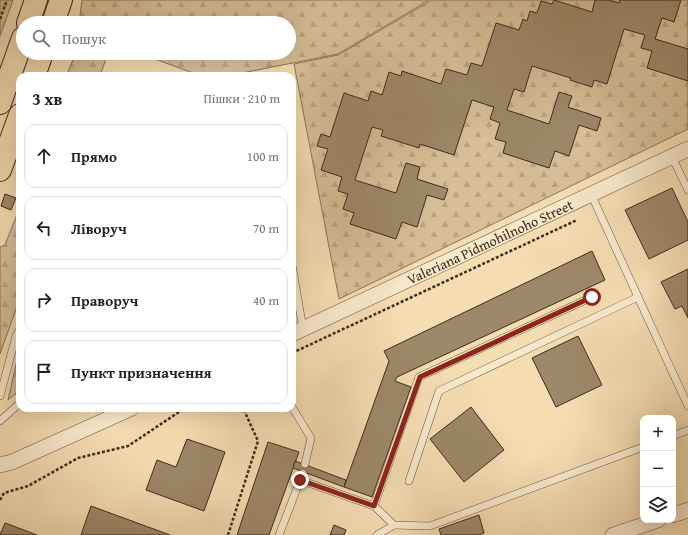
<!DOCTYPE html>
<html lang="uk">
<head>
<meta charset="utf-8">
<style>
	:root { --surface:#fff; --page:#f2f2f2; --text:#222; --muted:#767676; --line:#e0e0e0 }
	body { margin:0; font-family:"Gentium Book Plus",serif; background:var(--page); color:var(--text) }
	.controls { position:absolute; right:12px; bottom:12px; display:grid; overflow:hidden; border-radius:8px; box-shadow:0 4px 16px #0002 }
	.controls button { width:36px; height:36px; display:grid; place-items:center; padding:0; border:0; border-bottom:1px solid var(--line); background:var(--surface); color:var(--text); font:20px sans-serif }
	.stop { position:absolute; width:12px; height:12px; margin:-9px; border:3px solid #8f2418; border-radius:50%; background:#fff }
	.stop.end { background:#8f2418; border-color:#fff; box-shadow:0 1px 4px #0008 }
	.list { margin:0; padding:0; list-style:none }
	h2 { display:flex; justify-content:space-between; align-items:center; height:52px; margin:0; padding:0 16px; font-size:17px }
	h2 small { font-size:13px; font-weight:400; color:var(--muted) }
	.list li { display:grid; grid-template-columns:26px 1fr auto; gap:12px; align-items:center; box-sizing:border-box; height:64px; margin:0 8px 8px; padding:0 8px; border:1px solid var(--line); border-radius:12px }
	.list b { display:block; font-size:15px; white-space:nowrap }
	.list em { font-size:13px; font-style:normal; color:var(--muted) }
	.icon { flex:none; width:22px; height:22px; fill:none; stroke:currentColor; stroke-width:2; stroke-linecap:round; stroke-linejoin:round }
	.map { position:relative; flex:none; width:688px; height:535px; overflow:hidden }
	.search { position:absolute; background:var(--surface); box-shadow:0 4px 16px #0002; left:16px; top:16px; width:280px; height:44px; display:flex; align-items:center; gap:10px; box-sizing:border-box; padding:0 14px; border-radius:22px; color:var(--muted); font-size:15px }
	.panel { position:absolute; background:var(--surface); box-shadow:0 4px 16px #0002; left:16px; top:72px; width:280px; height:340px; border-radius:12px }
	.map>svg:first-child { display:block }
</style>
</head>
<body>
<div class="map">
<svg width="688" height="535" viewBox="0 0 688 535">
	<defs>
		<pattern id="forest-firs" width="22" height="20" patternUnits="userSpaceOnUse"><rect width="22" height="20" fill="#d6bf98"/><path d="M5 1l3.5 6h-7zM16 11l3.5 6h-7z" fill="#b9a482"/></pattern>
	</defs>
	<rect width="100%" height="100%" fill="#f5ddb2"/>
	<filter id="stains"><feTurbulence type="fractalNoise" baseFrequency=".005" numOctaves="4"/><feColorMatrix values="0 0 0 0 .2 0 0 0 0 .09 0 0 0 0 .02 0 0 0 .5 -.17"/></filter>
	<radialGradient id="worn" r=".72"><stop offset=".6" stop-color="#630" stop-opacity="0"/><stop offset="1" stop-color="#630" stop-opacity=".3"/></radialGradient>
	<g fill="url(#forest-firs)" stroke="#8a7559">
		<path d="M0,0H13L0,36Z"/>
		<path d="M82,0H429L338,54L227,76H201L139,53H289V23H79Z"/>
		<path d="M432,0H688V129L339,299L294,64L338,55Z"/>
		<path d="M74,53H108L100,76H66L73,60Z"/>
		<path d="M20,207V298L0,354V247L5,245Z"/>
		<path d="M20,347V390L8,400Z"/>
	</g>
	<g fill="#9d8869" stroke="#3d2b1a">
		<path d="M554,0L592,12L595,0H608L619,3L620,0H681L674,22L662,18L655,39L688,49V81L647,68L652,51L641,48L645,35L624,29L607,84L594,80L592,87L570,80L571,78L532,66L524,92L514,89L507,110L549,124L559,92L572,96L568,107L601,118L597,131L579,125L569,156L555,151L549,168L503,153L506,142L495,139L500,123L490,119L494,107L472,100L454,155L420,144L419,148L381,136L383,130L372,127L355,180L396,193L406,163L420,167L417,179L448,189L444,200L427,195L417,227L402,222L396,239L350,224L354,213L343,209L348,194L338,191L342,177L321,170L328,149L317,146L321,134L330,137L344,93L368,101L371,91L382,95L389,72L401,76L402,71L441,84L446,69L467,75L471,63L482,66L496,23L519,30L523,19L527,21L530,11L537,13L541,1L552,4Z"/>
		<path d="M672,188L688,222V240L649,259L625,210Z"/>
		<path d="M5,194L16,198L11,210L1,206Z"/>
		<path d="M592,251L605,280L397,377L395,381L411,387L372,497L344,487L389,361L384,351Z"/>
		<path d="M688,269V318L682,306L675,309L661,282Z"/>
		<path d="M578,336L602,385L556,407L532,358Z"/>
		<path d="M471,407L504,450L464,482L430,439Z"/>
		<path d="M187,439L225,452L204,511L146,490L157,460L176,467Z"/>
		<path d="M268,442L299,452L269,535H237Z"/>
		<path d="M295,461L346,480L344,487L293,468Z"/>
		<path d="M91,506L170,535H81Z"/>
		<path d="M479,515L484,533L479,535H441L439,529Z"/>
		<path d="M5,523L37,535H0Z"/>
		<path d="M334,525L346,530L344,535H330Z"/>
	</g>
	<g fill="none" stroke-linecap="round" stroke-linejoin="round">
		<defs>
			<g id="lane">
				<path d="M672,157L688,190"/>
				<path d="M292,265L303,329"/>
				<path d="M638,297L688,406"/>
				<path d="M0,396L16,336L20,329"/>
				<path d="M292,407L311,438L305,464"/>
				<path d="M0,421L20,403"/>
				<path d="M673,436L688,430"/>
				<path d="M300,480L374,506L419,377L592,297"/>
				<path d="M409,481L439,391L638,297L591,194"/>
				<path d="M374,506L394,525L430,526L643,447"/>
				<path d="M279,535L303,473"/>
				<path d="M377,535L394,525"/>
			</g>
			<g id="street">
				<path d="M292,334L688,149"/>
				<path d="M0,465L12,462L132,408"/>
				<path d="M673,515L688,510"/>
				<path d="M613,535L658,520"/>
			</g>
			<g id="highway">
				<path d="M28,23L36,0"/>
				<path d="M53,23L61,0"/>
				<path d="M34,76L42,53"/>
				<path d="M0,103L23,38"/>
				<path d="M0,170L20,115"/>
			</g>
		</defs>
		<use href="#lane" stroke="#6b5840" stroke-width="8"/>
		<use href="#street" stroke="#6b5840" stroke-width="16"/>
		<use href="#highway" stroke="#3d2b1a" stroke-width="24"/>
		<g stroke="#3d2b1a" stroke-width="2.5" stroke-dasharray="3 2" stroke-linecap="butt">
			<path d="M0,19L7,0"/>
			<path d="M292,353L577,220"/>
			<path d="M0,500L4,493L28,486L78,458L128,446L185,408"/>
			<path d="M228,535L258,441L243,408"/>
		</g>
		<use href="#lane" stroke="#f8e9cd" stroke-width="7"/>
		<use href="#street" stroke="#f8e9cd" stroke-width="15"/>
		<use href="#highway" stroke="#f5ddb2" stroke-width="22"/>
	</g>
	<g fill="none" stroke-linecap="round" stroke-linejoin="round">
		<path stroke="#8f2418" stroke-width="5" d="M300,480L374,506L420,377L592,297"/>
	</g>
	<g text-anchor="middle" stroke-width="3" stroke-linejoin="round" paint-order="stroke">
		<g font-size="14" fill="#3d2b1a" stroke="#f8e9cd">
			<text transform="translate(490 242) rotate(-25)" y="5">Valeriana Pidmohilnoho Street</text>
		</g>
	</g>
	<rect width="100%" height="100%" filter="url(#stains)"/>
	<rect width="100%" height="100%" fill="url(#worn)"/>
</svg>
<div class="controls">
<button>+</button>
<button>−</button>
<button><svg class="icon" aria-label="layers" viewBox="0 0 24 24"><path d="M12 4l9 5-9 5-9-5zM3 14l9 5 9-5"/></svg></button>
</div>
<div class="stop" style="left:592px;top:297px"></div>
<div class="stop end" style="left:300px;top:480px"></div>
<div class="search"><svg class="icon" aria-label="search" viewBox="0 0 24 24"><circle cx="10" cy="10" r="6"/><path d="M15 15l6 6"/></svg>Пошук</div>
<section class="panel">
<h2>3 хв<small>Пішки · 210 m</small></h2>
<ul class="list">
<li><svg class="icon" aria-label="ahead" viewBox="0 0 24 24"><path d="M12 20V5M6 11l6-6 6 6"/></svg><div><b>Прямо</b></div><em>100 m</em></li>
<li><svg class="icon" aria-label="left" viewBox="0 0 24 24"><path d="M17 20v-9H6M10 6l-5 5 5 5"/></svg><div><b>Ліворуч</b></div><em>70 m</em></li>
<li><svg class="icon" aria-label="right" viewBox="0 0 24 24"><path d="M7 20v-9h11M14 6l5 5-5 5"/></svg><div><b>Праворуч</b></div><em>40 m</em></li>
<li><svg class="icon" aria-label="arrive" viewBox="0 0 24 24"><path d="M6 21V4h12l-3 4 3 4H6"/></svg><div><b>Пункт призначення</b></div></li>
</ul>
</section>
</div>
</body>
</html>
